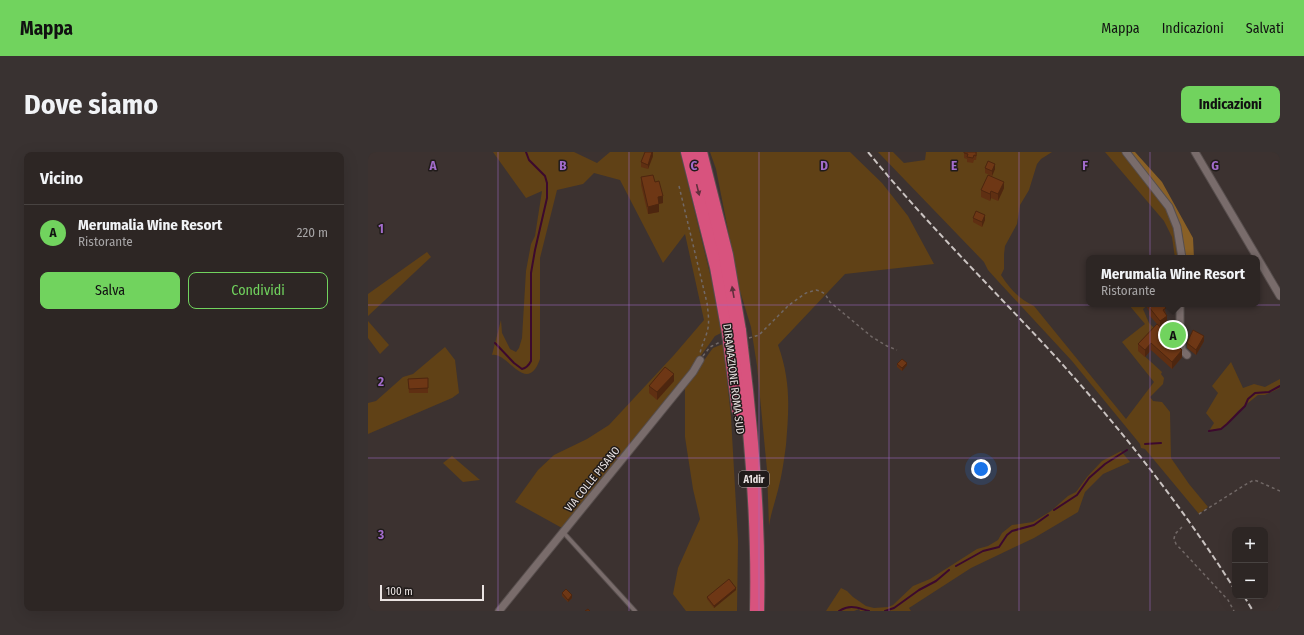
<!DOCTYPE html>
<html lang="it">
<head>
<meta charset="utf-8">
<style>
	:root { --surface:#2d2624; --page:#393231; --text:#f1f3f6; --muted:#a7a5a6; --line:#484341; --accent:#71d35e }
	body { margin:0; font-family:"Fira Sans Condensed",sans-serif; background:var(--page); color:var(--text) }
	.controls { position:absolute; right:12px; bottom:12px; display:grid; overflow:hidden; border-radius:8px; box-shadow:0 4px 16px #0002 }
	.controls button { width:36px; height:36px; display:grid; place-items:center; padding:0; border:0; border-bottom:1px solid var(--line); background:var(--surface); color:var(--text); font:20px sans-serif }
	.scale { position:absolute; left:12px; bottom:10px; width:104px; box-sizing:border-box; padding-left:4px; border:2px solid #eae3e2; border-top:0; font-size:11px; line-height:14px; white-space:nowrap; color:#eae3e2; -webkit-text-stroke:3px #201b1a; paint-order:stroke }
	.you { position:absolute; left:613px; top:317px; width:14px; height:14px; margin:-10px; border:3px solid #fff; border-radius:50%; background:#1a73e8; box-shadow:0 0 0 6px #1a73e833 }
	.badge { display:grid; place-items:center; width:26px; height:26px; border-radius:50%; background:var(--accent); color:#111; font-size:13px; font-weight:700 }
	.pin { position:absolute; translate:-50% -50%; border:2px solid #fff; box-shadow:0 1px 4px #0006 }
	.popup { position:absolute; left:718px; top:103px; width:174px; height:52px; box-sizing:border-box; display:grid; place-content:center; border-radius:8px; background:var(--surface); filter:drop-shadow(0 1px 3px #0005); font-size:13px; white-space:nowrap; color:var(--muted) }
	.popup b { font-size:15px; color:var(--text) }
	.popup::after { content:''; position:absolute; left:50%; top:100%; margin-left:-8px; border:8px solid transparent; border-top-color:var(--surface) }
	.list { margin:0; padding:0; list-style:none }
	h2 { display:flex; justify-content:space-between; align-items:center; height:52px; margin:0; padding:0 16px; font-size:17px }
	h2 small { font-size:13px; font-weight:400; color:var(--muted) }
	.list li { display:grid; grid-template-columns:26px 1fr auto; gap:12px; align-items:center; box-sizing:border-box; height:56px; padding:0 16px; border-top:1px solid var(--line) }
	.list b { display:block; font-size:15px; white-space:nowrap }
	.list p { margin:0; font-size:13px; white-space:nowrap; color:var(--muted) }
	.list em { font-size:13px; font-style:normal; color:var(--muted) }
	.actions { display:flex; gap:8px; padding:12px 16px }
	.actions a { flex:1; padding:9px 0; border:1px solid var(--accent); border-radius:8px; text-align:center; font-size:14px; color:var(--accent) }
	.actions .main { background:var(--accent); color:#111 }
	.map { position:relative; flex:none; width:912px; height:459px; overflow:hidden; border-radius:8px }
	header { display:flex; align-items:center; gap:24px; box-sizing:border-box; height:56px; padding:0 20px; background:var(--accent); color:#111 }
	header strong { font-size:19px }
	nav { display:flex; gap:22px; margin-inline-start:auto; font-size:14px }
	.intro { display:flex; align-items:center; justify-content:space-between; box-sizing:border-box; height:96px; padding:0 24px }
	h1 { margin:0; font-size:28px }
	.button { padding:10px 18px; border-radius:8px; background:var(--accent); color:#111; font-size:14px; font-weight:700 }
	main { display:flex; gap:24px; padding:0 24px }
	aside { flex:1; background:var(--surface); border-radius:8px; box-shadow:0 4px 16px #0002 }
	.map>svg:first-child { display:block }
</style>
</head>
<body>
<header>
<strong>Mappa</strong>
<nav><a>Mappa</a><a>Indicazioni</a><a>Salvati</a></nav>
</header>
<div class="intro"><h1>Dove siamo</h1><a class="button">Indicazioni</a></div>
<main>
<aside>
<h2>Vicino<small></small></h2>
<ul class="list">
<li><span class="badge">A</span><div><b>Merumalia Wine Resort</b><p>Ristorante</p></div><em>220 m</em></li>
</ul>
<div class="actions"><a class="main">Salva</a><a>Condividi</a></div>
</aside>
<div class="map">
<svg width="912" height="459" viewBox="0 0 912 459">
	<rect width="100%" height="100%" fill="#3c3230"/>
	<g fill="#604116">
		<path d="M125,0H206L229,11L242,0H312L344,130L353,181L347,184L322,219L306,237L244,317L194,376L147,350L170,318L186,303L219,287L241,273L306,203L336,168L317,82L295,111L252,28L226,21L215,32L189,38L172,106V207C159,244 140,200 124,203L133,168L134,181L142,197L148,200L151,196L154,186L158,119L163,92L167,84L169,71L174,39L158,46Z"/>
		<path d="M342,0H482L514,31L540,64L566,112L477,122L410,193C423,229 421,256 418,293C416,308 414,323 410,338C407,350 403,361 401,374L399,318L389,214L383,175L372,139L348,17Z"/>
		<path d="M510,0H525L536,11L557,8L558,0H597L606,8L608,0H684L673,7L669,12L661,38L652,53L649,72L637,94L636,102V117L633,123C642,137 651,147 666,154L758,267L786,230L754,190L777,172L761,153L781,152L775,157L781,171L789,179L771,199L794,220L793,222L796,226L795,232L782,245L785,249L794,250L802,260L803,306L821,332L840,355L831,362L777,297L773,296L772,292L704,209L629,128L620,118L616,110Z"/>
		<path d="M737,0H755C779,29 815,65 810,106H807L804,85L796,69Z"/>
		<path d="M59,100L63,105L0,164V142Z"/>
		<path d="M0,169L21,193L12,202L0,186Z"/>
		<path d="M355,192L363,265L370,389L369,459H318L305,442L310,416L332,367L325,337L317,285V235L342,200L345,196Z"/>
		<path d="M77,195L87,208L91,241L84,246L0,282V251L8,249L35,225L45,222Z"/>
		<path d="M863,210L875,236L886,232L897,235L912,227V236L897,243H890L870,259L859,272L853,277L841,279L846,271L838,261L850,241L844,234Z"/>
		<path d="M753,299L762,310L735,322L717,340L710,360L666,386L603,416L541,456L543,459H492L491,457L486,459H458L473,436L479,439L485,445L498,454L506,456L520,455L525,453L545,434L562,427L609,397L620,394L630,388L634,381L644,373L665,370L683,359L700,344L708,340L719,325L734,309Z"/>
		<path d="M84,304L112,328L95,330L75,311Z"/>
	</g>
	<path fill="#896026" d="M762,0H767L794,30L825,86L826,106H816L814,81L802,54Z"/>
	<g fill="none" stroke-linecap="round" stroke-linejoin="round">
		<g stroke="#3c092e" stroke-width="2">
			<path d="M127,191L146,211L154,217C159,216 161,213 163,209V121L167,98L179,46V31L177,24L161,8L158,0"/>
			<path d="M841,279L853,277L859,272L877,254L880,247L887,241L901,240L912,234"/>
			<path d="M777,292L793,291"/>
			<path d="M686,358L709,343L721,326L737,312L759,298"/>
			<path d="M588,414L615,399L631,395L639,383L644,379L666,373L680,363"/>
			<path d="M471,459C483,452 489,456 501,459"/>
			<path d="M517,459L526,456L551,438L568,429L581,418"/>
		</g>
		<defs>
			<path id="service" d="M195,380L267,459"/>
			<g id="minor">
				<path d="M758,0L801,55L809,75L814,106"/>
				<path d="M827,0L912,144"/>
				<path d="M812,152V174L814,198L819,203"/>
				<path d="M131,459L325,220L332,208"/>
			</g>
			<g id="motorway">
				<path d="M320,0L349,115L361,181"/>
				<path d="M332,0L358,103L371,179"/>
				<path d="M373,196C384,283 391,371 389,459"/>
				<path d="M363,197L371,258"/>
			</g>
		</defs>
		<use href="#service" stroke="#574e4d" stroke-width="5.5"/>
		<use href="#minor" stroke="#574e4d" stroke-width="9"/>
		<use href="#motorway" stroke="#574e4d" stroke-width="16"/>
		<g stroke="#716866" stroke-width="1.5" stroke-dasharray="3 3" stroke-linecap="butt">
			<path d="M311,34L339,151C340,160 342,171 339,180C337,188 333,194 332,202"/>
			<path d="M381,186L391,183L421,153L438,141L448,138L452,139L457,142L462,150L504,185L519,194L529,198"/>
			<path d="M335,204L342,195L352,190"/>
			<path d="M831,362L880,331L886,328L889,329L912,339"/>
			<path d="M814,375L807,382L806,387L808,392L860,448L866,459"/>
		</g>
		<use href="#service" stroke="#796c6b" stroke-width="3.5"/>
		<use href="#minor" stroke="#796c6b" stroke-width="7"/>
		<use href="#motorway" stroke="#d8537e" stroke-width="14"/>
		<g stroke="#cac3c1" stroke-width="2" stroke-dasharray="6 3" stroke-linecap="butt">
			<path d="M500,0C558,71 624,136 686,203C753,277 814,354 867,438"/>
			<path d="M876,444L885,459"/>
		</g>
		<defs>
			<g id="motorway-bridge">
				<path d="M371,179L373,196"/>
				<path d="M361,181L363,197"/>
			</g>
		</defs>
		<use href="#motorway-bridge" stroke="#574e4d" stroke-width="16" stroke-linecap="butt"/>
		<use href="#motorway-bridge" stroke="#d8537e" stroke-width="14"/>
	</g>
	<g fill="#5f2f12">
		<path d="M285,0V4L280,17L273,15V10Z"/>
		<path d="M596,0H609L608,8H606L605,11L599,10V7L596,6Z"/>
		<path d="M617,16L627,17L624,24L617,21Z"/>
		<path d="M273,25L287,30L295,51L291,52V60L280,62L273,33Z"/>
		<path d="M636,36L630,49L623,46L622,49L613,45V38Z"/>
		<path d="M605,66L617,68L614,75L605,70Z"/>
		<path d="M778,152H794L798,161L799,171L793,176L814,205L804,217L783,198L777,205L770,199V192L789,172L781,163V159L778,154Z"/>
		<path d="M836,189L828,203L819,196V191Z"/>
		<path d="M529,212L539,213L534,219L529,215Z"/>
		<path d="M60,226V241H41L40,227Z"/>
		<path d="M306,229L289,248L281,241V234Z"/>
		<path d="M368,438L346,456L339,447V445Z"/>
		<path d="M194,441L204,446L200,450L194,444Z"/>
	</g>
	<g fill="#4d260f">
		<path d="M284,0H285V4L280,17V13Z"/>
		<path d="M627,12V17L624,24V19Z"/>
		<path d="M636,30V36L630,49V42Z"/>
		<path d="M623,39V46L622,49V42Z"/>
		<path d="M295,44V51L290,52V45Z"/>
		<path d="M291,52V60L280,62V55Z"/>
		<path d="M617,63V68L614,75V70Z"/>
		<path d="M799,164V171L792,177V169Z"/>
		<path d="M836,184V189L828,203V198Z"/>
		<path d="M783,191V198L777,205V198Z"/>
		<path d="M814,198V205L804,217V210Z"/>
		<path d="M539,211V213L534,219V216Z"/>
		<path d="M306,222V229L289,248V240Z"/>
		<path d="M368,436V438L346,456V454Z"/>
		<path d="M204,443V446L200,450V448Z"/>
	</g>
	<g fill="#6e3715" stroke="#4d260f">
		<path d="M277,0H284L280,13L273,10Z"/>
		<path d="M596,0H608V4L606,3L605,6L599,5L600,2L596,1Z"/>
		<path d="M620,9L627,12L624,19L617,16Z"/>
		<path d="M285,23L287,30L291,29L295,44L290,45L291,52L280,55L273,25Z"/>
		<path d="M620,23L636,30L630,42L623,39L622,42L613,38Z"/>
		<path d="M608,59L617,63L614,70L605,66Z"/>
		<path d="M782,152H794L798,156L795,158L799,164L792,169L781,155L783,154Z"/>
		<path d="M789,172L809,190L810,194L814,198L804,210L783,191L777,198L770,192Z"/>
		<path d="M825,178L836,184L828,198L819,191Z"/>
		<path d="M534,207L539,211L534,216L529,212Z"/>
		<path d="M297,215L306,222L289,240L281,234Z"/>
		<path d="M60,226V236L41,237L40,227Z"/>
		<path d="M361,427L368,436L346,454L339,445Z"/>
		<path d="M198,437L204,443L200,448L194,441Z"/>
		<path d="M220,457L222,459H217Z"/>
	</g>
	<defs><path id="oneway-solid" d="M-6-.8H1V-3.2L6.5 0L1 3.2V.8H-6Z"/></defs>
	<g fill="#602f3d">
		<use href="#oneway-solid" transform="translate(330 38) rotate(76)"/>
		<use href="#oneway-solid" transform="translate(365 140) rotate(-100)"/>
	</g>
	<path fill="none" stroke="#a26ccb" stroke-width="1" stroke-opacity="0.55" d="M130,0V459M261,0V459M391,0V459M521,0V459M651,0V459M782,0V459M0,153H912M0,306H912"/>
	<g text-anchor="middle" stroke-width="3" stroke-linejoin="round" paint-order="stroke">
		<rect fill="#201b1a" stroke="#ada7a6" stroke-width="1" x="371" y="319" width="30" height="16" rx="3"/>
		<g font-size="10" font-weight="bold" fill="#eae3e2">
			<text x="386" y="331">A1dir</text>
		</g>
		<g font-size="11" fill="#eae3e2" stroke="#201b1a">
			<text transform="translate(366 227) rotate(83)" y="4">DIRAMAZIONE ROMA SUD</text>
			<text transform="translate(224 327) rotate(-51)" y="4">VIA COLLE PISANO</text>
		</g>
	</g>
	<g font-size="13" text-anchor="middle" font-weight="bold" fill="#a26ccb" stroke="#201b1a" stroke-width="3" stroke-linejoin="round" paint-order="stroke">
		<text x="65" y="18">A</text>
		<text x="195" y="18">B</text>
		<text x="326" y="18">C</text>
		<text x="456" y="18">D</text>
		<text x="586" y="18">E</text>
		<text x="717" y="18">F</text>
		<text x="847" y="18">G</text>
		<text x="13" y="81">1</text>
		<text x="13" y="234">2</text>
		<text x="13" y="387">3</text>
	</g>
</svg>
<div class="controls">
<button>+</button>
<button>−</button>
</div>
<div class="scale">100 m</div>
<div class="you"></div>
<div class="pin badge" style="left:805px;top:183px">A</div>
<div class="popup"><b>Merumalia Wine Resort</b>Ristorante</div>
</div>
</main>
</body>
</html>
